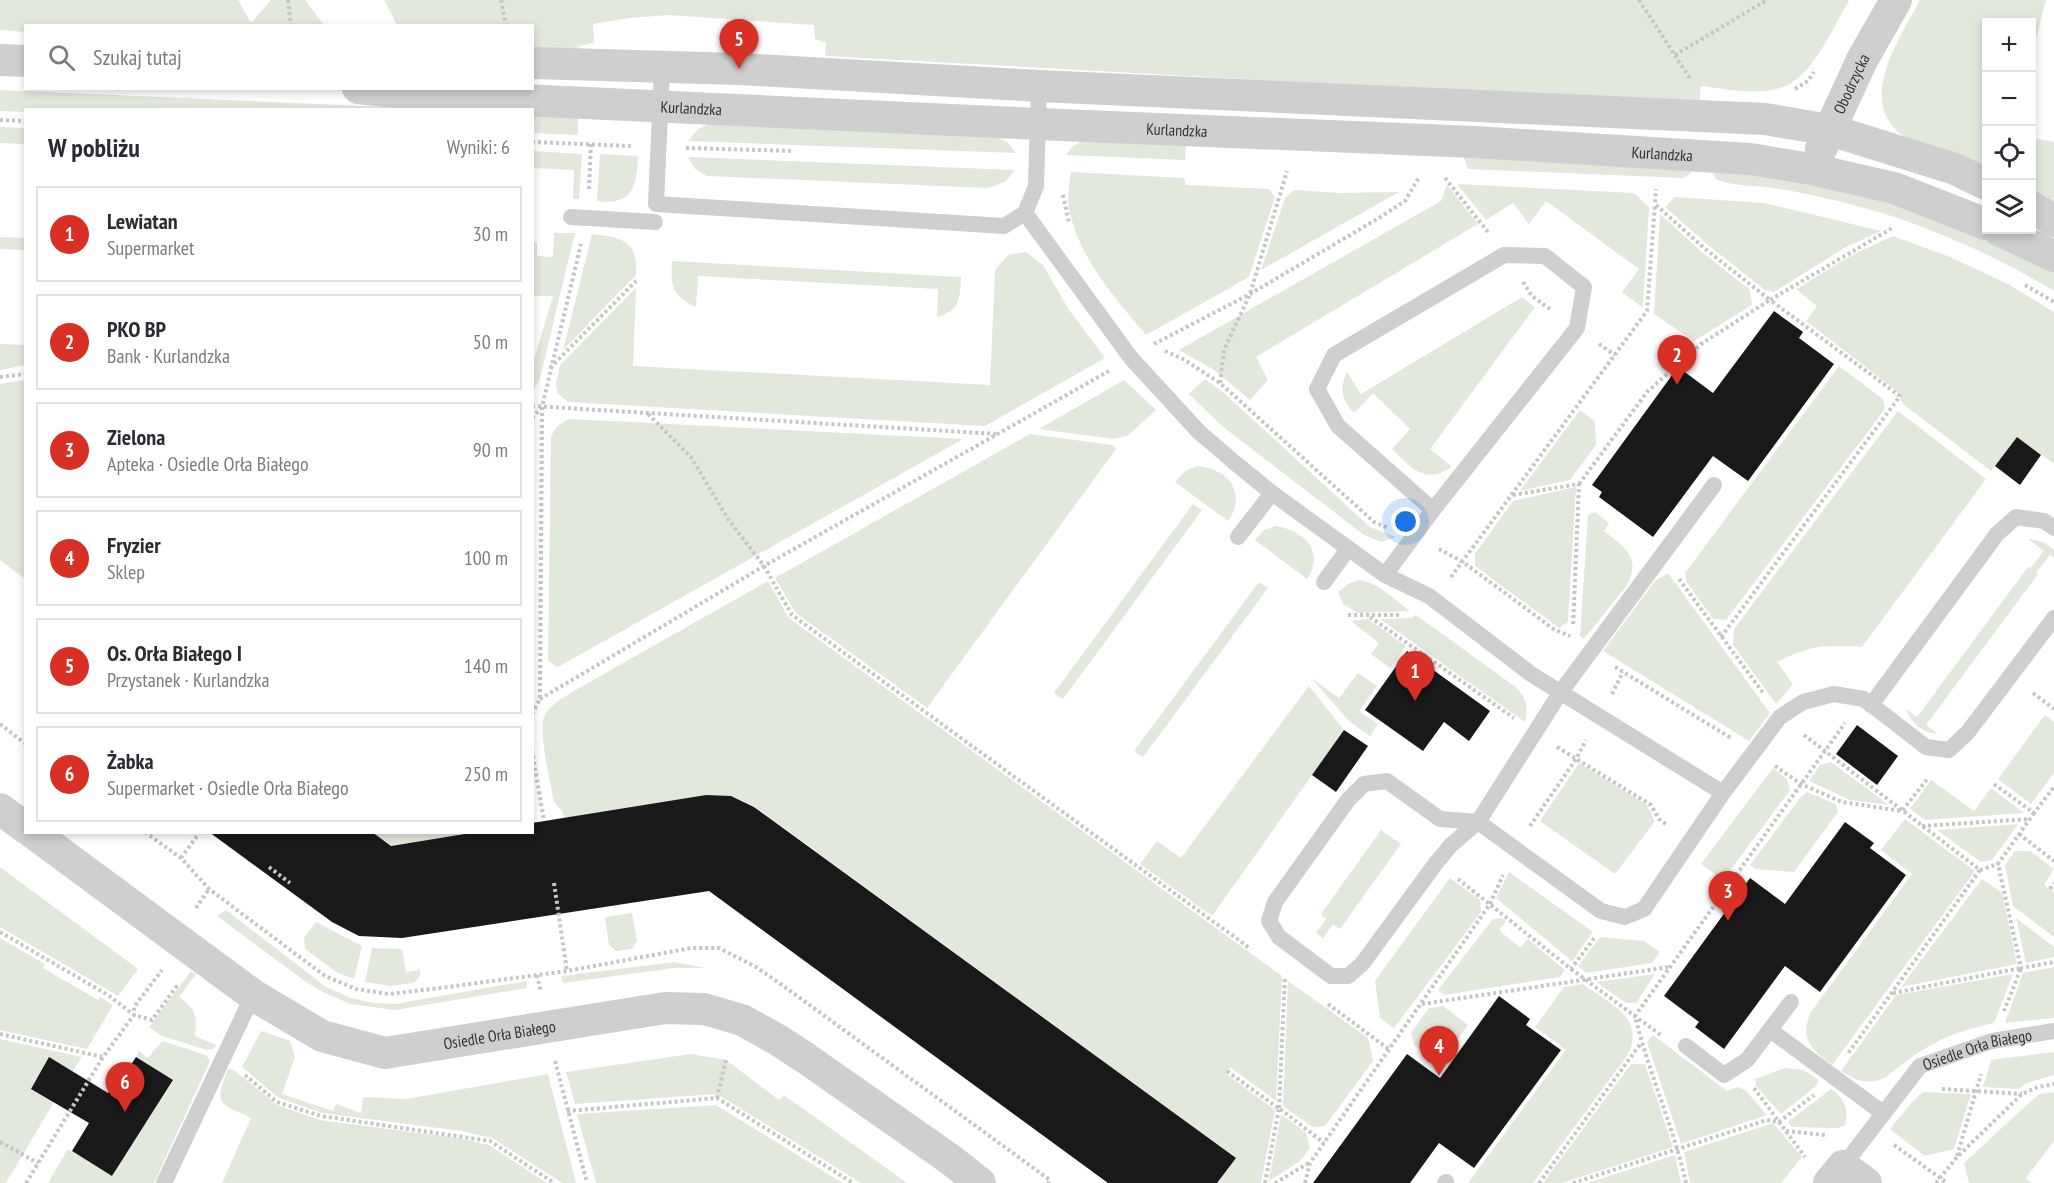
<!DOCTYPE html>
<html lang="pl">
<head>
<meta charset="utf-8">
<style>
	:root { --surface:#fff; --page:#f2f2f3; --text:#2b2b33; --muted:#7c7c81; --line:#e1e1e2; --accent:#d93025 }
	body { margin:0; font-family:"PT Sans Narrow",sans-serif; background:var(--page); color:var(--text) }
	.controls { position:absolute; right:18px; top:18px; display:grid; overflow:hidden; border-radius:0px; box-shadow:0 3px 9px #0003 }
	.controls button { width:54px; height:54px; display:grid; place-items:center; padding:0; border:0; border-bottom:2px solid var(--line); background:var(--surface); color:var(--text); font:30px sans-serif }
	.you { position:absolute; left:1406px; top:522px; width:21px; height:21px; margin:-15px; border:4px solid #fff; border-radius:50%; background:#1a73e8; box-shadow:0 0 0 9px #1a73e833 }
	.badge { display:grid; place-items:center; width:39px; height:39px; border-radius:50%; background:var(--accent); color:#fff; font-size:20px; font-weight:700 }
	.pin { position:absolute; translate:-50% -50px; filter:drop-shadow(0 2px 3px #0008) }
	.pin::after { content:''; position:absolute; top:32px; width:21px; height:18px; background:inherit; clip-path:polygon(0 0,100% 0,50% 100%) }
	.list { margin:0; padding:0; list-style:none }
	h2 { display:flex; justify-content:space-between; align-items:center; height:78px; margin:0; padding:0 24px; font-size:26px }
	h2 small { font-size:20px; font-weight:400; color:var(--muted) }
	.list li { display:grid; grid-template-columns:39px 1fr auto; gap:18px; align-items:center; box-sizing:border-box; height:96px; margin:0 12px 12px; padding:0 12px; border:2px solid var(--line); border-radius:0px }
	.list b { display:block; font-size:22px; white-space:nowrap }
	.list p { margin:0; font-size:20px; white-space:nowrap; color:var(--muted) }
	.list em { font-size:20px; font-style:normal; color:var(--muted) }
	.icon { flex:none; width:33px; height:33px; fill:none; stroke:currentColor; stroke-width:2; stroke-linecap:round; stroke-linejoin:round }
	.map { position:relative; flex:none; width:2054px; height:1183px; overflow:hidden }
	.search { position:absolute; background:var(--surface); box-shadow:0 3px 9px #0003; left:24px; top:24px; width:510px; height:66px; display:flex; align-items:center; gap:15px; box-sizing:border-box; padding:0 21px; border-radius:0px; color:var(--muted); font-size:22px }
	.panel { position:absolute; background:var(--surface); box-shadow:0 3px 9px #0003; left:24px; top:108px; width:510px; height:726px; border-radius:0px }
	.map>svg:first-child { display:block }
</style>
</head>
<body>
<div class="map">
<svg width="2054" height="1183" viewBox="0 0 2054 1183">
	<rect width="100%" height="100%" fill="#fff"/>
	<g fill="#e3e8dd">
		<path d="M0,0H238L251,23L271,0H305L324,25L26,26L25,32L0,30Z"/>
		<path d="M384,0H1849C1834,26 1813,76 1783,87C1758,96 1727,89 1701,86L1699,104L825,56L826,43L815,39L814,25L668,15L630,18L593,24L594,43L579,46V55L533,53L532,26L397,25Z"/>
		<path d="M1920,0H2046L2032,55V22H1986V171C1962,162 1936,154 1913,142C1850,109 1898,42 1920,0Z"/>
		<path d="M0,90L409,108L450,109L26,110L25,112L0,111Z"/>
		<path d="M533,112L578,114V135L533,133Z"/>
		<path d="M713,122L993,135L1008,143L1016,153L688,141L698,129Z"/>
		<path d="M0,127L25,128V144L0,143Z"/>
		<path d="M2032,138L2054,142V203L2032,192Z"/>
		<path d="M1085,139L1186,144L1185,160L1066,155L1072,147Z"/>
		<path d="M533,151L582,154L579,199H573L574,170L533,168Z"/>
		<path d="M1461,151L1692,169L1690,174L1683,178L1468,169Z"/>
		<path d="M600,154L638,156C637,186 632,206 597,201Z"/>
		<path d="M688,157L1015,170L1005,182L988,188L707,176L695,169Z"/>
		<path d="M1714,163L1842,185L1964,227L2054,271V291C1987,251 1914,219 1838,201C1814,195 1789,190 1765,187C1749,185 1730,186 1716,179L1713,172Z"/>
		<path d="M1071,172L1184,178L1186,185L1269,189L1275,197L1249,277L1146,335C1115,298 1079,258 1069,209C1067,196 1069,184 1071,172Z"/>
		<path d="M1457,184L1634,193L1649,207L1643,308L1622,292L1639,269L1546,201L1529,224L1513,203L1486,220Z"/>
		<path d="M1447,185L1478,224L1256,357L1268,380L1250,400L1214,370L1179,350L1441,201Z"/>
		<path d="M1294,190L1340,193L1399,192L1261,270L1285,198Z"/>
		<path d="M1675,197L1764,203L1881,231L1846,247L1774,292L1765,290L1708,245L1665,207Z"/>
		<path d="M1660,214L1702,252L1750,290L1752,305L1694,341L1654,314Z"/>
		<path d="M554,233H575L539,382L533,390V363L553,296H533V242H537V256L553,257Z"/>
		<path d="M592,234C622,237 638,241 636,275L563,350Z"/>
		<path d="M1893,236L1950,257L2008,284L2054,312V464L2017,437L1991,471L1903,404L1897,391L1806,321L1817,306L1796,289L1852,255Z"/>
		<path d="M0,237L25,238V250L0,249Z"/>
		<path d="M1026,252L1043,265L1069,310L1105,358L985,426L568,402L558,394L556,384L560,365L636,288L633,366L990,385L995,270L1008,255Z"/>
		<path d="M672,261L961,277C960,299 960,310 937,317L938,289L698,276L696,307C671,295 671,287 672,261Z"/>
		<path d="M1522,297L1535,307L1430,449L1452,467C1424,485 1412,468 1392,449L1410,429L1373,393L1354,413C1342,400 1339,388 1347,372L1361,394Z"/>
		<path d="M0,344L25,345V365L0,370Z"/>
		<path d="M1839,366L1883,399L1885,409L1726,620L1713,619L1686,581L1685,573Z"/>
		<path d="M1205,379L1224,393L1370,527L1396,537L1381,542L1364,535L1222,426L1189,394Z"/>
		<path d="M25,380H26L25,579L0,560V384Z"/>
		<path d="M1124,380L1156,410L1127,436L1114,439L1039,429Z"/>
		<path d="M1580,410L1595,422L1596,445L1570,480L1520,491Z"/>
		<path d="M1898,411L1986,479L1862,647C1824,645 1812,645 1777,662L1793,684L1776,704L1733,645L1734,629Z"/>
		<path d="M570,419L963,439L558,667L548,661L551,437C555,427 560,423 570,419Z"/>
		<path d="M1030,434L1112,445L1116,449L927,708L796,613L775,578Z"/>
		<path d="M1197,466C1229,469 1247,493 1228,521L1175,482L1185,471Z"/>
		<path d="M1576,487L1568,622L1559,628L1475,566V554L1513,501Z"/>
		<path d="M1193,504L1202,510L1063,699L1054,693Z"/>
		<path d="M1595,512L1609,523L1604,531C1624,547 1642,556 1627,585L1584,639L1580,636L1588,515Z"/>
		<path d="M1276,526C1305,531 1325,552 1307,579L1255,540L1264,530Z"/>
		<path d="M2028,539C2038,540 2046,542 2054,550V558L2050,555L2036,573L2038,574L1926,725L1938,734C1923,733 1911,724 1906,709L1917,717L2028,567L2030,568L2044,551Z"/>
		<path d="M1668,573L1770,713L1749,741L1603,651L1655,581Z"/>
		<path d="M1359,580C1379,583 1394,599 1410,611L1358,613L1343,604L1338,592L1350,583Z"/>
		<path d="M768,581L789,618L1282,976L1276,1101L1230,1067L1226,1074L1275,1110L1261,1183H1217L1235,1157L754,806L731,796L706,795L564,818L562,811L554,802C551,785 538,730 544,717C549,705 562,699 572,692Z"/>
		<path d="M1259,582L1268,588L1143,757L1134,751Z"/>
		<path d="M1416,615L1517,688C1526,699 1529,707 1525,722L1380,619L1412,618Z"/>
		<path d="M1368,619L1406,646L1390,668L1371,654L1379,643L1351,621Z"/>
		<path d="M1358,673L1377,686L1359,711L1378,724L1370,736L1350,722L1311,678L1339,698Z"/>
		<path d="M1309,686L1344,730L1212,916L1140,864L1157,841L1181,858Z"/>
		<path d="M2045,715L2054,722V773L2031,804L1998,779Z"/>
		<path d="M1831,762L1889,805L1850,800L1809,781L1820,765Z"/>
		<path d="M1579,763L1647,805L1655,821L1615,874L1540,821Z"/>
		<path d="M1773,768L1787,779L1790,790L1728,873L1716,875L1701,864Z"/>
		<path d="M1931,780L1974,811L1991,788L2024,813L1925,820L1910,809Z"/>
		<path d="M1807,792L1836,804L1838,812L1794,872L1755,869L1750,865L1800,798Z"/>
		<path d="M1905,819L1975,871L1832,1065C1811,1049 1799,1039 1811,1012L1912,874L1881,850Z"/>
		<path d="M2018,824L1992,860L1981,862L1937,830Z"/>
		<path d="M1381,830L1401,844L1340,929L1333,924L1323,938L1316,933L1326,919L1321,914Z"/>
		<path d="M372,833H477L391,846Z"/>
		<path d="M2015,851H2030L2054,869L2044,885L2054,892V937L2013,906L2005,865Z"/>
		<path d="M0,867L138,969L118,996L0,927Z"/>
		<path d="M1509,872L1593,932L1572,961L1496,898Z"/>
		<path d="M1450,878L1480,900L1481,912L1394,1028L1380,1018L1375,981Z"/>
		<path d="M1982,879L2002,893L2017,964L1901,987Z"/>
		<path d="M226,910L326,987L351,998L374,1003L395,1004L526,981L527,988L395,1010L350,1004L323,992L306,982L217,916Z"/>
		<path d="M632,913L637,941L632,949L616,951L609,945L605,917Z"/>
		<path d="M1502,918L1506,921L1499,930L1520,948L1528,939L1565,970L1560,977L1444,995L1438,990L1493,919Z"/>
		<path d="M2016,918L2054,947V957L2026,963Z"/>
		<path d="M316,922L362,946L354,979L338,973L305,949L304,938Z"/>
		<path d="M1600,937L1644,941L1660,952L1652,963L1586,973L1578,966Z"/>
		<path d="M0,938L45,964L43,968L98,1000L100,997L113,1005L87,1049L0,1030Z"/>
		<path d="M372,948L402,949L406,972L420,970V976L414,983L391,986L365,982Z"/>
		<path d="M674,962L706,968H674L563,983L561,976Z"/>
		<path d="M2054,967V1018L2005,1023L2023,973Z"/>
		<path d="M191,971L196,974L179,997C196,1010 197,1015 195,1036L216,1045L214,1049L207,1050L162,1036L149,1027Z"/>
		<path d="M1655,974L1636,1003H1626L1596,982Z"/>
		<path d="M2013,974L1994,1023C1944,1034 1924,1046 1885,1078C1868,1085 1856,1081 1841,1071L1896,995Z"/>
		<path d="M1288,981L1368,1038L1373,1061L1325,1126L1312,1127L1283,1106Z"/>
		<path d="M1583,984C1610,1004 1647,1018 1627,1056L1533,1183H1468L1566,1050L1535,1027L1564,987Z"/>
		<path d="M1443,1006L1468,1025L1443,1060L1436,1061L1414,1045L1411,1033L1429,1008Z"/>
		<path d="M261,1031L290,1041L295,1057L282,1094L333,1111L336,1104L361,1113L363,1097L406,1099L548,1074L576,1183H562L492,1138L461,1131L322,1113L279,1098L242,1067Z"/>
		<path d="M1653,1035L1727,1091L1738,1087L1745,1090L1767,1115L1681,1144L1647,1042Z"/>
		<path d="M0,1039L82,1057L73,1071L69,1069L54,1102L6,1183H0Z"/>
		<path d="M162,1041L206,1055L210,1061L154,1183H48L68,1149L113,1176L118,1166L99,1154L105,1144L125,1156L173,1081L136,1057L139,1051L148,1058Z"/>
		<path d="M2054,1052V1075L2027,1083L2018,1089L1983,1087L1991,1060Z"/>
		<path d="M691,1054L726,1060L779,1100L784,1095L907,1183H861L717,1094L575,1104L566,1072Z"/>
		<path d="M1631,1064H1645L1673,1147L1562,1183H1543Z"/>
		<path d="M1785,1068L1803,1070L1819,1080L1816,1086L1781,1114L1756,1086L1755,1079Z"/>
		<path d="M228,1069L234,1070L277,1105L320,1120L458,1138L489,1145L547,1183H222L251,1118C219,1102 213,1106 228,1069Z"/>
		<path d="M1831,1089C1845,1099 1849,1109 1845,1126L1837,1128L1792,1127L1788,1122Z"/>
		<path d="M1923,1092L1971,1094L1954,1149L1925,1156L1890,1129L1913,1101Z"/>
		<path d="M2054,1092V1141L2026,1178L2032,1183H1969L1964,1163L2031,1101L2040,1094Z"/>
		<path d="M716,1105L843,1183H596L577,1114Z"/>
		<path d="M1281,1114L1306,1133L1310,1148L1299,1162L1269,1181Z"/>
		<path d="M1773,1123L1802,1157L1781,1183H1690L1684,1152Z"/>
		<path d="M1675,1155L1681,1183H1587Z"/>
	</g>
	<g fill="#191919">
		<path d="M1774,311L1803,332L1799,338L1834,364L1748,481L1713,456L1653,537L1599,497L1602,492L1592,485L1678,367L1713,393Z"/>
		<path d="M2017,437L2041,455L2020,485L1995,466Z"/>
		<path d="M1407,651L1490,711L1469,741L1444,722L1423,751L1365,710Z"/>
		<path d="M1857,725L1898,756L1877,785L1836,754Z"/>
		<path d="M1344,730L1368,746L1336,792L1312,775Z"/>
		<path d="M706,795L731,796L754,807L1236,1158L1217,1183H1108L709,891L402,938L359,936L332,922L209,832H372L391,846L477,832H532V823Z"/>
		<path d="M1845,822L1874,843L1870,848L1906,875L1820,992L1785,966L1724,1049L1695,1027L1699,1022L1664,996L1750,878L1785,904Z"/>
		<path d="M1499,996L1530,1019L1526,1025L1561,1050L1474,1168L1439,1143L1410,1183H1313L1407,1054L1440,1078Z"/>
		<path d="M49,1057L108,1093L125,1066L129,1068L136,1057L173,1080L112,1176L72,1151L89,1123L31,1089Z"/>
	</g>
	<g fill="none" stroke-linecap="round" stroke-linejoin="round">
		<g stroke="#c6c6c6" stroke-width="4" stroke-dasharray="3 3" stroke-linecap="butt">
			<path d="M288,0L291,26"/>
			<path d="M501,0L506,26"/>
			<path d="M1639,0L1691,80"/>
			<path d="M1675,55L1767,0"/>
			<path d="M1795,89L1808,81L1814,72"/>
			<path d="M0,120L26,121"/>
			<path d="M532,142L631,146"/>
			<path d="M686,148L793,151"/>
			<path d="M1445,178L1488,232"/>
			<path d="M589,189L591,143"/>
			<path d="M1063,195L1069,223"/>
			<path d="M1523,282L1532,296L1551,310"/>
			<path d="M2025,285L2054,302"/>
			<path d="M1154,344L1250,294L1379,218L1405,201L1419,177"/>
			<path d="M1599,344L1615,355"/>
			<path d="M1165,351L1183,359L1220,383L1374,522L1388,528"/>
			<path d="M550,368L636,281"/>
			<path d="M0,377L26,374"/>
			<path d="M1220,383L1224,350L1250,294L1287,171"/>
			<path d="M532,406L998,434"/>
			<path d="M648,414L691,457L728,519L764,566L792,615L1251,949"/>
			<path d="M532,418L542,407L581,244"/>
			<path d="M1579,484L1647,392L1701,344L1770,300L1704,248L1655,204L1656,189"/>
			<path d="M1513,495L1579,484L1573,627"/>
			<path d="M1439,549L1463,562L1555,630L1570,636"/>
			<path d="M1451,577L1647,311L1655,204"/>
			<path d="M1679,579L1764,694"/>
			<path d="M1348,615H1400"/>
			<path d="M1370,617L1514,718"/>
			<path d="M1721,637L1900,396L1770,300L1894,227"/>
			<path d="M1615,667L1731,738"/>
			<path d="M2033,693L2054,709"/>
			<path d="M1612,694L1623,672"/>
			<path d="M540,699L764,566L1109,371"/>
			<path d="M532,714L540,699L542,408"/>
			<path d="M0,724L26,744"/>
			<path d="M1804,735L1980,870L1847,1055"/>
			<path d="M1557,747L1651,805L1659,819L1667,825"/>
			<path d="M532,750L544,821"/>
			<path d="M1775,766L1801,784L1842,802L1902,811L1928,778"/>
			<path d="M1994,784L2034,813L2054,787"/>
			<path d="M2034,813L1998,864L2021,968L2054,962"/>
			<path d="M1530,826L1576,759L1586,740"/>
			<path d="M1922,826L2030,819"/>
			<path d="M145,832L181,858L209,889L325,976L356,989L389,994L440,988L567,971L691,948H719L756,967L782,985L1050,1180L1048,1183"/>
			<path d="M2019,834L2054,861"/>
			<path d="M181,858L200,832"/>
			<path d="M269,867L290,883"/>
			<path d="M1980,870L1998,864"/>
			<path d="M1458,879L1571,969L1595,937"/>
			<path d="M554,883L567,971"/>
			<path d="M2050,889L2054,883"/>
			<path d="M196,908L209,889"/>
			<path d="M0,932L108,995L134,1015L152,1020L176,987L174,983"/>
			<path d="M1571,969L1662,1036"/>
			<path d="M537,975L541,992"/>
			<path d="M1893,993L2021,968L2004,1011"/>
			<path d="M1328,1004L1390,1050"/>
			<path d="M1422,1004L1669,967"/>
			<path d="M0,1034L103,1057L134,1015V1007L162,970"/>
			<path d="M555,1061L587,1183"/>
			<path d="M1227,1071L1278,1108"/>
			<path d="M245,1075L277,1102L321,1116L490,1141L554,1183"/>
			<path d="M1754,1088L1805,1157"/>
			<path d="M1942,1089L2022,1094"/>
			<path d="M717,1098L726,1060"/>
			<path d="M1279,1108L1285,977"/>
			<path d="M567,1111L717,1098L853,1183"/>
			<path d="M1786,1131L1825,1135"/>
			<path d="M0,1142L38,1163"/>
			<path d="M1894,1145L1947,1183"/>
			<path d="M1957,1156L1981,1074"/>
			<path d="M26,1183L103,1057"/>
			<path d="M1265,1183L1279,1108L1324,1143"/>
			<path d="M1275,1183L1309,1163"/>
			<path d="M1305,1183L1310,1163L1490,904L1503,875"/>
			<path d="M1539,1183L1641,1043"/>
			<path d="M1573,1183L1767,1120L1779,1122L1814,1095"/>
			<path d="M1686,1183C1673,1126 1649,1073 1635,1016L1845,723"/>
			<path d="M1936,1183L1957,1157L2022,1094L2038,1087L2054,1084"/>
		</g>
		<g stroke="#cfcfcf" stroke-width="16">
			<path d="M662,68L656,204L1004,226L1025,213L1036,186L1039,86"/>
			<path d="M1025,213L1131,358L1199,432L1234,462L1272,493L1385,575L1429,596L1531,674L1723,793L1780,717L1803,702L1834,694L1864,699L1926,747L1949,750L1968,732L2054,618"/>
			<path d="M571,217L655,222"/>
			<path d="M1714,485L1560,693L1478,822L1440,819L1387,781L1364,784L1348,800L1275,902L1269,921L1279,937L1331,976H1348L1362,964L1436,863L1451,845L1478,822L1601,911L1625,917L1644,909L1723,793"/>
			<path d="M1238,537L1272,493"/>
			<path d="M1385,575L1433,510L1577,328L1584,287L1545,256L1504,255L1334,355L1317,389L1338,426L1433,510"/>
			<path d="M1324,582L1348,549"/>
			<path d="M1871,705L1997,534L2016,517L2044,521L2054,528"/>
			<path d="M1770,1030L1883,1113"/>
			<path d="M1686,1046L1724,1075L1747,1060L1791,1002"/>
			<path id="s1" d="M1843,1166L1920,1066L1992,1041L2054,1031"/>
			<path d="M164,1183L253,995"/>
			<path d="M1445,1183L1446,1182"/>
		</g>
		<g stroke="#cfcfcf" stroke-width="32">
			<path d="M0,60L26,61"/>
			<path d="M532,63L739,69L1039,86L1765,119L1830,130L1955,169L1986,184"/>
			<path id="s2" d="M358,88L435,96L1038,124L1474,142L1750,159L1811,169L1894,188L1986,224"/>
			<path id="s3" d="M1821,149L1862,60L1896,0"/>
			<path d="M2032,207L2054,221"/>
			<path d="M1999,230L2054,256"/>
			<path d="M0,809L26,828"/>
			<path id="s4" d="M32,832L253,995L322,1036L385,1053L665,1008L704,1009L742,1020L778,1040L807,1059L951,1160L980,1183"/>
			<path d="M1829,1183L1843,1166L1866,1183"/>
		</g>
	</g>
	<g text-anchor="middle" stroke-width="6" stroke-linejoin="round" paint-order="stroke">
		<g font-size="16" fill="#323232" stroke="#fff">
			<text dy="6" stroke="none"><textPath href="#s3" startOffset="72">Obodrzycka</textPath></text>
			<text dy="6" stroke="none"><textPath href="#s2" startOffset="334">Kurlandzka</textPath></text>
			<text dy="6" stroke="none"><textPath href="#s2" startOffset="820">Kurlandzka</textPath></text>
			<text dy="6" stroke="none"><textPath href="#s2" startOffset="1306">Kurlandzka</textPath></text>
			<text dy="6" stroke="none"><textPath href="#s4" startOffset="536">Osiedle Orła Białego</textPath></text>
			<text dy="6" stroke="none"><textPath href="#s1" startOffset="186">Osiedle Orła Białego</textPath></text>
		</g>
	</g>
</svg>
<div class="controls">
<button>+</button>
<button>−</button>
<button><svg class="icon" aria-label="locate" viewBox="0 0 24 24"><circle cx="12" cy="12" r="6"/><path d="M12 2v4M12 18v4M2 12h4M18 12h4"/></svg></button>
<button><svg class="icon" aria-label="layers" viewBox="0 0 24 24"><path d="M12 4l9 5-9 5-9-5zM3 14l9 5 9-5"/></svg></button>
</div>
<div class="you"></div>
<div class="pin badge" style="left:1415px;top:701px">1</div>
<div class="pin badge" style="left:1677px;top:385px">2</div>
<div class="pin badge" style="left:1728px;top:921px">3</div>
<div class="pin badge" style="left:1439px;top:1076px">4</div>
<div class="pin badge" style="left:739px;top:69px">5</div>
<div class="pin badge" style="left:125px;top:1112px">6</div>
<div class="search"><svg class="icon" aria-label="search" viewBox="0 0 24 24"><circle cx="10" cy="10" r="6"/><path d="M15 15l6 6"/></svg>Szukaj tutaj</div>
<section class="panel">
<h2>W pobliżu<small>Wyniki: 6</small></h2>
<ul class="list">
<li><span class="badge">1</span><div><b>Lewiatan</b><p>Supermarket</p></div><em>30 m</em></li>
<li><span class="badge">2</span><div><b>PKO BP</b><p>Bank · Kurlandzka</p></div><em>50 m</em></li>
<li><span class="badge">3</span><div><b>Zielona</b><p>Apteka · Osiedle Orła Białego</p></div><em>90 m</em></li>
<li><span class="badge">4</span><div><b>Fryzier</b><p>Sklep</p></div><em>100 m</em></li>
<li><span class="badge">5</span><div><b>Os. Orła Białego I</b><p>Przystanek · Kurlandzka</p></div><em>140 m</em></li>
<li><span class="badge">6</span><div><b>Żabka</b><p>Supermarket · Osiedle Orła Białego</p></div><em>250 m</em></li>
</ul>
</section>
</div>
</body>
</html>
